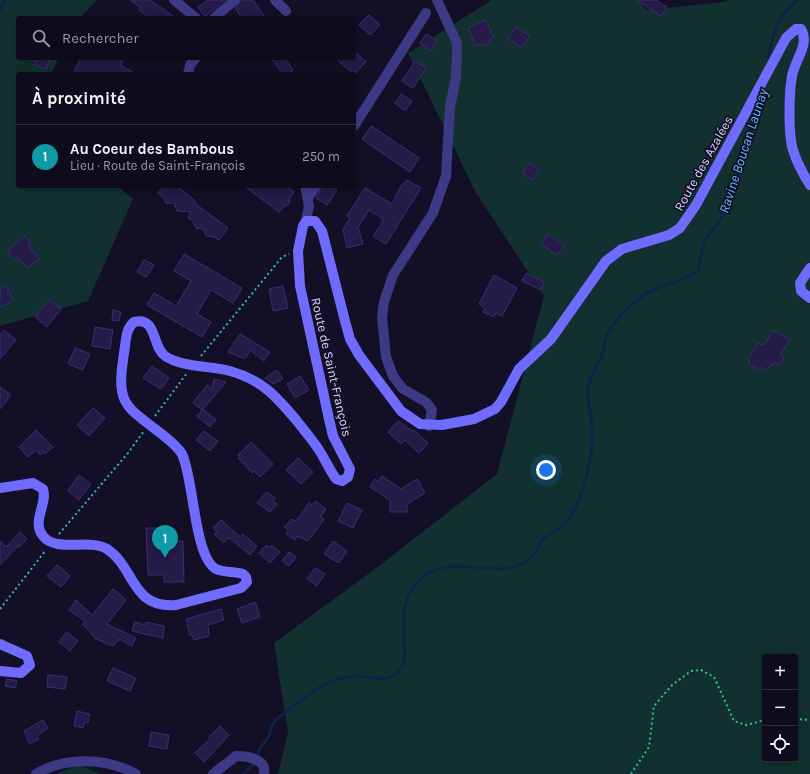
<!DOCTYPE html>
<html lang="fr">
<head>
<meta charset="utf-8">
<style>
	:root { --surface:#0e0b1c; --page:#1c1929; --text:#f1f3f6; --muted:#9b9ba3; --line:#2e2b3b; --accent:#db2777 }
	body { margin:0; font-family:Karla,sans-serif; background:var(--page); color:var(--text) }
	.controls { position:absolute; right:12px; bottom:12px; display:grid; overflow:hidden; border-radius:4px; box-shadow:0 2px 10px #0003 }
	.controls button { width:36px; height:36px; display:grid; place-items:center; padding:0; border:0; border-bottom:1px solid var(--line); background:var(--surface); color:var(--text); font:20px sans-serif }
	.you { position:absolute; left:546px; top:470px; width:14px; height:14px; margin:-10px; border:3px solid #fff; border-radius:50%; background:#1a73e8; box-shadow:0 0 0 6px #1a73e833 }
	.badge { display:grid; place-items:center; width:26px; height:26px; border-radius:50%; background:var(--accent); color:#fff; font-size:13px; font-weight:700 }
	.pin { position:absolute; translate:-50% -33px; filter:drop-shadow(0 1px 2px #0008) }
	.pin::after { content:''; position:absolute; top:21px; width:14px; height:12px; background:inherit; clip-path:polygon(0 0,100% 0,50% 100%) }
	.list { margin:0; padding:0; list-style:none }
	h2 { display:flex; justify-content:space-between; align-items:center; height:52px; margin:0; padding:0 16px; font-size:17px }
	h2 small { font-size:13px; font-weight:400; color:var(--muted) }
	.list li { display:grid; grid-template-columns:26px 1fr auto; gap:12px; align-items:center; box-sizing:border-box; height:64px; padding:0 16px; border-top:1px solid var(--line) }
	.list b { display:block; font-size:15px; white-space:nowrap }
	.list p { margin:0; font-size:13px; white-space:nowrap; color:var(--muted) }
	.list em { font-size:13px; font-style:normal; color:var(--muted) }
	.icon { flex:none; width:22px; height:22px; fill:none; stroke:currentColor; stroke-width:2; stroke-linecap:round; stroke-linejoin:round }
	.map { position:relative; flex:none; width:810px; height:774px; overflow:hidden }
	.search { position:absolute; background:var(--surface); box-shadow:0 2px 10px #0003; left:16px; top:16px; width:340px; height:44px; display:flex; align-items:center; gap:10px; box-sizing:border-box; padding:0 14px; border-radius:4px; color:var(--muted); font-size:15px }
	.panel { position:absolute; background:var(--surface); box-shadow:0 2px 10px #0003; left:16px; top:72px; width:340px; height:116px; border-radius:4px }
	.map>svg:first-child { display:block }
</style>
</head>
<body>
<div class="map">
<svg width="810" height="774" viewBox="0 0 810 774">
	<rect width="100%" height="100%" fill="#130f26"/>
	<g fill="#12302f" fill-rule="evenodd">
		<path d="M0,0H97L80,18H18V58H59L51,74H18V186H117L133,199L88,301L0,326Z"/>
		<path d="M492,0H638L646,10L724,2L727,0H810V774H278L288,732L274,643L379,566L497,474L544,296L476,193L408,53ZM765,657H795V759H765Z"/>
		<path d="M79,765L101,774H56Z"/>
	</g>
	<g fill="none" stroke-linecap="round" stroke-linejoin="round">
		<g stroke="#0c2248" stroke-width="3">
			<path d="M0,10L5,0"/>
			<path d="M768,64C770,40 778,15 797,0"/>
			<path d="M243,774C247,770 251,767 254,763C256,758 258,753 260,748C263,744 267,740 269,736C271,731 271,725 275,721C279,716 319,687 325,684C334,680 346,677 355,676C369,675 385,684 397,673C418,655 385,606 424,576C458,550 501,586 532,557C538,552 538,546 542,540C549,532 560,531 567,522C583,499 594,457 592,429C592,416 587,403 588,390C589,379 596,367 601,357C604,350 604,342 607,335C614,321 629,306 641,297C658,284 681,283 698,271L704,241L721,219L726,207L762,93"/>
		</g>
	</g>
	<g fill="#241b47" stroke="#3b2d73">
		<path d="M130,0H150L176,18H151L140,11V7Z"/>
		<path d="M208,0H225L205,17L198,7Z"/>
		<path d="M241,0H253L266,18H242L235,8Z"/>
		<path d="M636,0H656L667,7L661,16Z"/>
		<path d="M369,15L380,25L370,35L359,25Z"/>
		<path d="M485,20L494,37L489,40L490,43L483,46L482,43L476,46L468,28Z"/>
		<path d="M516,27L530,36L521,48L508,38Z"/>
		<path d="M426,34L437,41L431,51L420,43Z"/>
		<path d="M354,51L366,62L354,74L335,58H354Z"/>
		<path d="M38,58L49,60L46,69L35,65Z"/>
		<path d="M81,58H124L120,65L136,74H73Z"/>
		<path d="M271,58H285L293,70L288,74H283Z"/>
		<path d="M415,61L426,68L413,88L402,81Z"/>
		<path d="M401,94L412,101L405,111L395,103Z"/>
		<path d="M371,126L419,158L410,172L362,139Z"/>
		<path d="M530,163L539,170L532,180L523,173Z"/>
		<path d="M407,180L421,188L386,244L373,236L383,221V219L369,210L358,227L363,244L347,248L343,230L350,218L347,216L365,188L392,204L401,186Z"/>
		<path d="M163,186H177L194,200L197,205L224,225L228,228L219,240L214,237L206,236L204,229L196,228L193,221L188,218L191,212L177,211L174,203H166L163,197L158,193Z"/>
		<path d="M244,186H286L294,192L290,198L289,204L283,207L279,212Z"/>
		<path d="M322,186H331L337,190L327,205L316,198Z"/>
		<path d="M548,234L564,245L557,255L541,244Z"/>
		<path d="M25,236L30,243L28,245L39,259L27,268L18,257L15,260L7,251Z"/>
		<path d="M184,254L242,288L233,303L211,290L197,314L211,322L202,337L147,305L154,293L176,306L191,281L174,271Z"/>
		<path d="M144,260L154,265L146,277L137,272Z"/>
		<path d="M526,273L544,282L541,290L522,281Z"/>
		<path d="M494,275L517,288L502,316L496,313L494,317L483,312L485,308L479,304Z"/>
		<path d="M6,285L13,301L0,307V288Z"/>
		<path d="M283,286L288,308L273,311L269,289Z"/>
		<path d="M49,300L61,309L47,327L35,317Z"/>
		<path d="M113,310L121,312L119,321L112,320Z"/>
		<path d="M95,327L113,330L110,349L92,346Z"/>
		<path d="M4,330L16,340L0,359V335Z"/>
		<path d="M773,330L790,340L780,355L784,358L779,365L775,363L773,365L771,364L766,371L760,367L758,369L748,363L750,361L748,360L758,343L762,345L765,344Z"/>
		<path d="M240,334L270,352L264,361L250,350L245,359L228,352Z"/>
		<path d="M75,348L90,354L83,370L68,364Z"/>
		<path d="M152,366L169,378L161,389L143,378Z"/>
		<path d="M277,370L283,379L273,384L265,378Z"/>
		<path d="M300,376L309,390L295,398L287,384Z"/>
		<path d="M214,379L226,382L202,410L193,403L207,385L212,389Z"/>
		<path d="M0,387L11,395L0,409Z"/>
		<path d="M93,408L105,418L89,436L77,425Z"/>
		<path d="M203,409L216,420L210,427L197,416Z"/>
		<path d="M398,421L412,431L414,430L428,443L419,453L405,440L401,444L388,432Z"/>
		<path d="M36,430L53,447L45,454L44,452L40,455L36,450L28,457L19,447Z"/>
		<path d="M204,431L218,441L210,451L196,440Z"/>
		<path d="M251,442L273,464L260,477L254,471L252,473L238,458L240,456L238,455Z"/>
		<path d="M298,458L313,472L301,484L286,470Z"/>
		<path d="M79,475L91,484L79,500L68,491Z"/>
		<path d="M382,476L401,489L417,479L425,493L407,504V512H390V500L370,487L375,479L378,481Z"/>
		<path d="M266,492L275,498L273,501L277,504L270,512L257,503Z"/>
		<path d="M315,501L326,509L320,517L324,519L308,541L297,536L295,540L286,534L288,530L284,527L292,519L296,521L309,503L312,505Z"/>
		<path d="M347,503L362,510L353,528L338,521Z"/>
		<path d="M221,520L240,537L243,534L257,546L250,555L231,539L228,538L224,543L214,534L217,532L213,528Z"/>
		<path d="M146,528H161L162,542L183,541L184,582H164V575H148Z"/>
		<path d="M20,532L27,539L19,547L18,546L0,565V541L6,547Z"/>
		<path d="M333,541L347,551L339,563L324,554Z"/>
		<path d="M266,545L270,548L272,545L280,552L270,563L259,553Z"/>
		<path d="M289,552L296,557L289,566L282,561Z"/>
		<path d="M57,565L70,576L61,587L47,576Z"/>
		<path d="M315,568L325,574L317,586L307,579Z"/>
		<path d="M113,589L126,600L107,624L136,638L132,646L119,639L113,646L96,639L83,624L85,621L69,610L76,600L92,615Z"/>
		<path d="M255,602L260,617L242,623L237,609Z"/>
		<path d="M221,609L224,620L208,625L209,636L194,640L192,635H190L186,619Z"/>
		<path d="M135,622L145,625L146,622L164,626L163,638L132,631Z"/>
		<path d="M67,632L78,641L70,651L59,642Z"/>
		<path d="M113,668L136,678L130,691L107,681Z"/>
		<path d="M48,675L67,677L65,689L47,687Z"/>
		<path d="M7,679L17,681L15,688L5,686Z"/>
		<path d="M77,711L90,714L88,723L85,722L83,728L74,726Z"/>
		<path d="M43,720L48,728L37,736L39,739L30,744L24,731Z"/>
		<path d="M220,726L229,735L204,762L195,753L210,739L209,737Z"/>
		<path d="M151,732L169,735L167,749L149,746Z"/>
	</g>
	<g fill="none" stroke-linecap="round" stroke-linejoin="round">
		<g stroke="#2fb8b0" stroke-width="2" stroke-dasharray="2 3" stroke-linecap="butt">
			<path d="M201,356L282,257L289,254"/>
			<path d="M155,416L187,373"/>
			<path d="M59,534L128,453L144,431"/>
			<path d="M0,609L46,550"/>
			<path d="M795,719L810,720"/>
			<path d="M631,774L649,747L654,706L672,685L691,671L701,670L714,677L734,721L746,725L765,720"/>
		</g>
		<g stroke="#3d3a85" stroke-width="10">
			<path d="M174,0L196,18"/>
			<path d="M275,0L286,11"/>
			<path d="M214,18L235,0"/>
			<path d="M188,74L190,65L196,58"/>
			<path d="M354,126L426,13"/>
			<path d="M305,186L309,206L306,221"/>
			<path d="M308,198L316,186"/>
			<path d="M429,426L432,410L426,402L403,389L393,376L386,357L382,317L384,302L393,275L433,213L446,176L450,107L456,77L457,52V43L437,0"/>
			<path d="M36,774C66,756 106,758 136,774"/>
			<path d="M213,774L236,756C247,756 267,759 264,774"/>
		</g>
		<g stroke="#6f6bff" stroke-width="10">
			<path d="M810,268L800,283L801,291L810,298"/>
			<path d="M0,488L33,483L43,489C48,504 31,521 43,536C56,553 89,538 107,549C135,567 131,609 176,605L241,588L247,582L246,577L243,574C234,571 225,573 216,569C194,557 194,479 182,454C178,447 169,440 163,435C124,405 116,405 124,353C126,343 125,329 134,322C157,316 152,347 165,356C181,367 212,366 230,371C262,380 276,396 297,421C303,429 311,438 317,447C324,457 329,469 336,479L342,481L348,477L350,469L333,436L329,419L300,286L298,251L303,226L306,221H315L322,231L345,321L350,339L359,355L401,411L420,424L442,425L474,419L495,409L501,402L519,369L551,339L606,261L622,249L669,235L680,228L696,205L786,38L796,29H801C810,44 795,60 792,76C789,92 788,134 793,150C797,163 803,174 810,185"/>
			<path d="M0,644L27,656L30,665L21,673L0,671"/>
		</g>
	</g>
	<g text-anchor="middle" stroke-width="3.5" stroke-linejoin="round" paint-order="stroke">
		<g font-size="13" fill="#d9d4ff" stroke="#130f26">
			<text transform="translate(703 163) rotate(-61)" y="5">Route des Azalées</text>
			<text transform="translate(332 367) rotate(77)" y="5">Route de Saint-François</text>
		</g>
		<g font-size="14" font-style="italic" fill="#62b6ff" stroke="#130f26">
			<text transform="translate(743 151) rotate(-72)" y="5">Ravine Boucan Launay</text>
		</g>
	</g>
</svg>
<div class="controls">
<button>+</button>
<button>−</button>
<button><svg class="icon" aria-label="locate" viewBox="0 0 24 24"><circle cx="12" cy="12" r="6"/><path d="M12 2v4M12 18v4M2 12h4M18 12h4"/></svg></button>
</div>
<div class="you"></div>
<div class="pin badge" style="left:165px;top:558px;background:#0f9aa8">1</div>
<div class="search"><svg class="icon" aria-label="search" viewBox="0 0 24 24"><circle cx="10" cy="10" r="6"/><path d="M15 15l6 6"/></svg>Rechercher</div>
<section class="panel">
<h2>À proximité<small></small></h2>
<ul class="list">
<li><span class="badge" style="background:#0f9aa8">1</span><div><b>Au Coeur des Bambous</b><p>Lieu · Route de Saint-François</p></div><em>250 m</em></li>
</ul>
</section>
</div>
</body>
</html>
